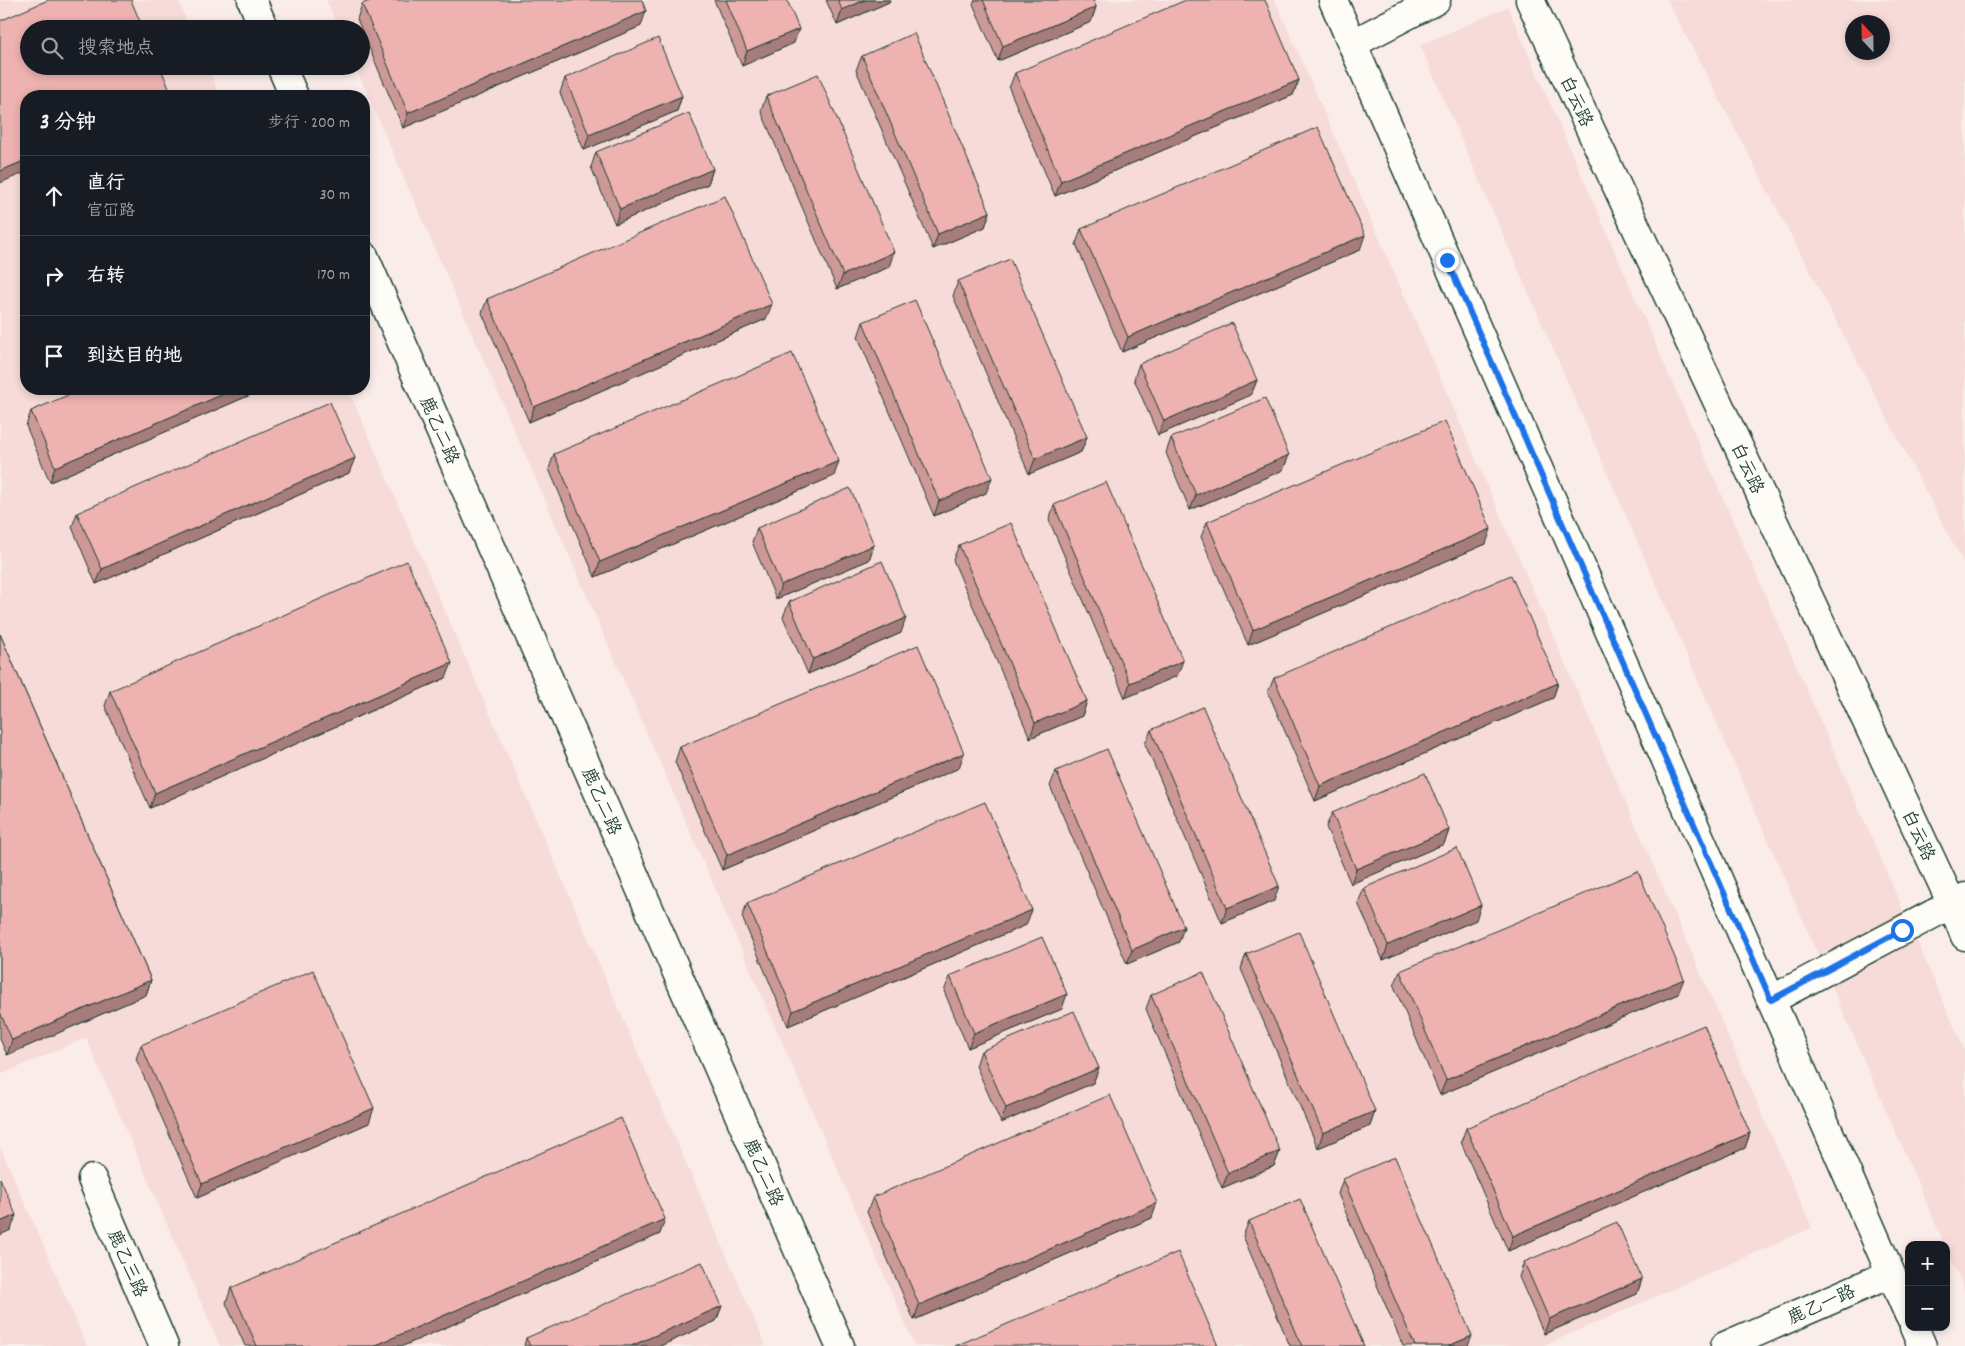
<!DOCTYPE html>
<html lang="zh">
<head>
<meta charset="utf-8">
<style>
	:root { --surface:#171b24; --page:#242831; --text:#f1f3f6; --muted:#9ea1a6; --line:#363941 }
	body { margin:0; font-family:Dekko,"LXGW WenKai TC",sans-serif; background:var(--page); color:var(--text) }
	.controls { position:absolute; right:15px; bottom:15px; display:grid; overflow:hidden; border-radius:10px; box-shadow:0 2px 8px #0003 }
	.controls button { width:45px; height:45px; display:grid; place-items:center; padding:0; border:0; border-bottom:1px solid var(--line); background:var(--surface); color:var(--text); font:25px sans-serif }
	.compass { position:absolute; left:1845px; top:15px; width:45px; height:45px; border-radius:50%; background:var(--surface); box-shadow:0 2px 8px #0003; rotate:338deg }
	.stop { position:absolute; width:15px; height:15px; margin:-11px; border:4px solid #1a73e8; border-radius:50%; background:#fff }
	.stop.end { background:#1a73e8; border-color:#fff; box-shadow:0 1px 5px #0008 }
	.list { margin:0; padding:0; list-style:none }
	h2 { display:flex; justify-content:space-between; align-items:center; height:65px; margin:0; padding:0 20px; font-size:21px }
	h2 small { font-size:16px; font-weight:400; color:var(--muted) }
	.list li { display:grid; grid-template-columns:32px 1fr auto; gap:15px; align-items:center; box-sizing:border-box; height:80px; padding:0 20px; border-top:1px solid var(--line) }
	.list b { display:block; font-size:19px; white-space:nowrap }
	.list p { margin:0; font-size:16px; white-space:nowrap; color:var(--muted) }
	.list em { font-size:16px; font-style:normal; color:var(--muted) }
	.icon { flex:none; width:28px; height:28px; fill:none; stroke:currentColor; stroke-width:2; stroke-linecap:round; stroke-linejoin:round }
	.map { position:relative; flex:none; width:1965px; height:1346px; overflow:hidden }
	.search { position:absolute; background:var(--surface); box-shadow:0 2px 8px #0003; left:20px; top:20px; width:350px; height:55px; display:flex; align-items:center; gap:12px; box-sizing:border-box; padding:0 18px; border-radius:28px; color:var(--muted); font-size:19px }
	.panel { position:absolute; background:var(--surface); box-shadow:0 2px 8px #0003; left:20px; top:90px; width:350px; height:305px; border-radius:20px }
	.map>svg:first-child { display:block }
</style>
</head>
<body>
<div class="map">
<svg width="1965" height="1346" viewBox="0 0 1965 1346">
	<rect width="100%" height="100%" fill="#faede9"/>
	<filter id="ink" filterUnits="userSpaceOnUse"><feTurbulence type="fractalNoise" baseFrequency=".02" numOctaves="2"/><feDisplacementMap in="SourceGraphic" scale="10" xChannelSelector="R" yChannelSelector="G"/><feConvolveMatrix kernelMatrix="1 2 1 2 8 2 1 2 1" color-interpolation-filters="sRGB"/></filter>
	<g filter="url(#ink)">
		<g fill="#f6dbd8" fill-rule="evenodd">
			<path d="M0,0H178L190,29H29V66H207L220,96H26V389H348L766,1346H220L86,1038L0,1075Z"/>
			<path d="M326,0H1275L1812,1228L1543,1346H915L355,66H361V29H339Z"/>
			<path d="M1667,0H1965V566ZM1852,22H1882V52H1852Z"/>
			<path d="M1508,7L1965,1051V1291L1420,45Z"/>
			<path d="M0,1146L87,1346H0Z"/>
		</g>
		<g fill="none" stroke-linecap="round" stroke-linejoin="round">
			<defs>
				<g id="minor">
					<path d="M252,0L264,29"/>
					<path d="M1333,0L1909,1315"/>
					<path d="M1530,0L1952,904L1965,936"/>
					<path d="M1352,44L1436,0"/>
					<path d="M281,66L294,96"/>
					<path d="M364,256L840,1346"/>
					<path d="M1771,1000L1965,897"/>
					<path d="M92,1179L164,1346"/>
					<path d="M1914,1327L1922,1346"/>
					<path d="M1725,1346L1890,1274"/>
				</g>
			</defs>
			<use href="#minor" stroke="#1f3d34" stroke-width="31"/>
			<use href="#minor" stroke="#fdfcf7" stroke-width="28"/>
		</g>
		<g fill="#cd9997" stroke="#1f3d34">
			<path d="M714,0H787L794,43L742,66Z"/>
			<path d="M826,0H890L889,2L837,25Z"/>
			<path d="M975,0H1093L1096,7L1091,22L998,61L973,4Z"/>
			<path d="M362,4L641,26L403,128L357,19Z"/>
			<path d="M862,56L990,212L985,227L933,249L856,70Z"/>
			<path d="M1015,73L1299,80L1293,95L1055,196L1009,88Z"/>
			<path d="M565,78L682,96L677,111L584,150L560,93Z"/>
			<path d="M766,96L889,267L837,289L761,111Z"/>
			<path d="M596,152L713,169L708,184L615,224L591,167Z"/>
			<path d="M1081,229L1360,250L1122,352L1076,244Z"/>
			<path d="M958,281L1087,437L1081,452L1029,474L953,296Z"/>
			<path d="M487,299L766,319L529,422L482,313Z"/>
			<path d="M863,322L986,493L934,516L858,337Z"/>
			<path d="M1139,364L1257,380L1251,395L1158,435L1134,379Z"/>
			<path d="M264,389L50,482L26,426L31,411Z"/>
			<path d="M1171,438L1289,455L1283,470L1190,510L1166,453Z"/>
			<path d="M554,454L834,476L595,577L549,469Z"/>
			<path d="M349,473L96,584L72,527L77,513Z"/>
			<path d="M1054,505L1177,676L1125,698L1049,520Z"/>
			<path d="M1207,522L1486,544L1248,645L1201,537Z"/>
			<path d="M757,528L874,545L869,560L776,599L752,542Z"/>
			<path d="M959,545L1087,701L1082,716L1030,738L953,560Z"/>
			<path d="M789,602L901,633L808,674L783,617Z"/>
			<path d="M0,634L151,980L146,995L7,1055L0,1039Z"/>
			<path d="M446,678L150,808L105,706L110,691Z"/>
			<path d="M1274,678L1558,683L1553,698L1315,801L1268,692Z"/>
			<path d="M1151,730L1274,901L1222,923L1145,744Z"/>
			<path d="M680,747L959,768L722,870L675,762Z"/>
			<path d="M1056,771L1179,942L1127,964L1050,786Z"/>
			<path d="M1332,813L1449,830L1444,844L1351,884L1326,827Z"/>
			<path d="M1364,888L1476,920L1383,960L1358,903Z"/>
			<path d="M747,903L1026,925L788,1026L742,917Z"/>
			<path d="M1246,954L1375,1111L1370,1126L1318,1148L1241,969Z"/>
			<path d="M1400,971L1678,994L1440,1095L1394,986Z"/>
			<path d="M950,976L1062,1009L968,1048L944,991Z"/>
			<path d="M1151,995L1280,1151L1274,1166L1222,1188L1146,1009Z"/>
			<path d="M141,1045L369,1123L197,1198L136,1059Z"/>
			<path d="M981,1051L1099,1068L1093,1083L1001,1123L976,1066Z"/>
			<path d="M1466,1128L1750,1133L1745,1148L1508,1251L1461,1142Z"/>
			<path d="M1343,1179L1468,1346H1403L1338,1194Z"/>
			<path d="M873,1197L1152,1218L914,1320L867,1212Z"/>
			<path d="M1249,1221L1364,1346H1290L1243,1236Z"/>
			<path d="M660,1234L403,1346H245L226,1303L231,1288Z"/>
			<path d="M1524,1262L1642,1279L1637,1294L1544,1334L1519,1277Z"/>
			<path d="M722,1306L716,1321L660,1346H524L526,1338Z"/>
		</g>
		<g fill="#a77d7b" stroke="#1f3d34">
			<path d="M865,0H890L889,2L837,25L842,10Z"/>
			<path d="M1096,7L1091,22L998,61L1003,46Z"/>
			<path d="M646,11L641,26L403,128L408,113Z"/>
			<path d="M799,29L794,43L742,66L747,51Z"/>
			<path d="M1299,80L1293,95L1055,196L1061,181Z"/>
			<path d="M682,96L677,111L584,150L589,135Z"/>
			<path d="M26,160V172L0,183V171Z"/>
			<path d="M713,169L708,184L615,224L620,209Z"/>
			<path d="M990,212L985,227L933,249L938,234Z"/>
			<path d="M1365,235L1360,250L1122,352L1128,337Z"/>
			<path d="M894,252L889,267L837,289L843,275Z"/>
			<path d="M772,304L766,319L529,422L534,407Z"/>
			<path d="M1257,380L1251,395L1158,435L1164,421Z"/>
			<path d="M235,389H264L50,482L55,467Z"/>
			<path d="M1087,437L1081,452L1029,474L1035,459Z"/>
			<path d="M1289,455L1283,470L1190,510L1196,495Z"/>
			<path d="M355,458L349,473L96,584L102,569Z"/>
			<path d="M839,461L834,476L595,577L600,562Z"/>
			<path d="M992,478L986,493L934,516L939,501Z"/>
			<path d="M1491,529L1486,544L1248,645L1253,630Z"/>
			<path d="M874,545L869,560L776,599L781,585Z"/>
			<path d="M906,618L901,633L808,674L813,659Z"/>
			<path d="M1183,661L1177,676L1125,698L1130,683Z"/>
			<path d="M452,663L446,678L150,808L155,793Z"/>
			<path d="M1558,683L1553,698L1315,801L1320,786Z"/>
			<path d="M1087,701L1082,716L1030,738L1035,723Z"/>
			<path d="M964,753L959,768L722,870L727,855Z"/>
			<path d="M1449,830L1444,844L1351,884L1356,869Z"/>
			<path d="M1279,886L1274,901L1222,923L1227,908Z"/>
			<path d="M1481,905L1476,920L1383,960L1388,945Z"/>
			<path d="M1032,910L1026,925L788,1026L793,1011Z"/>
			<path d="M1184,927L1179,942L1127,964L1132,950Z"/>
			<path d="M1684,979L1678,994L1440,1095L1446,1080Z"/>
			<path d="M151,980L146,995L7,1055L12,1040Z"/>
			<path d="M1067,994L1062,1009L968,1048L974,1033Z"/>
			<path d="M1099,1068L1093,1083L1001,1123L1006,1108Z"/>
			<path d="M374,1108L369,1123L197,1198L202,1184Z"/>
			<path d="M1375,1111L1370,1126L1318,1148L1323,1133Z"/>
			<path d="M1750,1133L1745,1148L1508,1251L1513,1236Z"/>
			<path d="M1280,1151L1274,1166L1222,1188L1228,1173Z"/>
			<path d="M1157,1203L1152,1218L914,1320L919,1305Z"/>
			<path d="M16,1215L11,1230L0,1235V1222Z"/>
			<path d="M665,1219L660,1234L403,1346H374Z"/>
			<path d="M1642,1279L1637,1294L1544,1334L1549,1319Z"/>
			<path d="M722,1306L716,1321L660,1346H631Z"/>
			<path d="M1472,1336L1468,1346H1448Z"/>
		</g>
		<g fill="#eeb2b0" stroke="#1f3d34">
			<path d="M48,0H131L143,29H29V66H160L172,96H26V160L0,171V21Z"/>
			<path d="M372,0H642L646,11L408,113L362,4Z"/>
			<path d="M726,0H787L799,29L747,51Z"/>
			<path d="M838,0H865L842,10Z"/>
			<path d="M983,0H1093L1096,7L1003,46Z"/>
			<path d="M1186,0H1265L1299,80L1061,181L1015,73Z"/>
			<path d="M914,33L990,212L938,234L862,56Z"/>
			<path d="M658,38L682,96L589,135L565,78Z"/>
			<path d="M818,74L894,252L843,275L766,96Z"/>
			<path d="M689,113L713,169L620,209L596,152Z"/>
			<path d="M1318,127L1365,235L1128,337L1081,229Z"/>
			<path d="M725,196L772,304L534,407L487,299Z"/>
			<path d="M1010,259L1087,437L1035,459L958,281Z"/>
			<path d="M915,300L992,478L939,501L863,322Z"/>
			<path d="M1232,323L1257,380L1164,421L1139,364Z"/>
			<path d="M792,353L839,461L600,562L554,454Z"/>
			<path d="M82,389H235L55,467L31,411Z"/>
			<path d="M1265,398L1289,455L1196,495L1171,438Z"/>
			<path d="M330,402L355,458L102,569L77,513Z"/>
			<path d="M1445,421L1491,529L1253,630L1207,522Z"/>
			<path d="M1106,482L1183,661L1130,683L1054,505Z"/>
			<path d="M850,488L874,545L781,585L757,528Z"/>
			<path d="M1011,523L1087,701L1035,723L959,545Z"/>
			<path d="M407,561L452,663L155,793L110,691Z"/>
			<path d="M882,561L906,618L813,659L789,602Z"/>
			<path d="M1511,575L1558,683L1320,786L1274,678Z"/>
			<path d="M0,634L151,980L12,1040L0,1012Z"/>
			<path d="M918,645L964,753L727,855L680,747Z"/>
			<path d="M1203,707L1279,886L1227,908L1151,730Z"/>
			<path d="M1107,749L1184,927L1132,950L1056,771Z"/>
			<path d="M1425,773L1449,830L1356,869L1332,813Z"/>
			<path d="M985,802L1032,910L793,1011L747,903Z"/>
			<path d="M1457,848L1481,905L1388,945L1364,888Z"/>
			<path d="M1638,871L1684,979L1446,1080L1400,971Z"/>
			<path d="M1299,932L1375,1111L1323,1133L1246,954Z"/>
			<path d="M1042,937L1067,994L974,1033L950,976Z"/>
			<path d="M313,970L374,1108L202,1184L141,1045Z"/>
			<path d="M1203,972L1280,1151L1228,1173L1151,995Z"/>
			<path d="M1074,1011L1099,1068L1006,1108L981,1051Z"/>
			<path d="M1704,1025L1750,1133L1513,1236L1466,1128Z"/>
			<path d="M1110,1095L1157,1203L919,1305L873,1197Z"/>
			<path d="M621,1118L665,1219L374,1346H257L231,1288Z"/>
			<path d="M1395,1157L1472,1336L1448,1346H1415L1343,1179Z"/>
			<path d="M0,1178L16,1215L0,1222Z"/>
			<path d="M1300,1199L1364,1346H1302L1249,1221Z"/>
			<path d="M1617,1222L1642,1279L1549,1319L1524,1262Z"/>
			<path d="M1178,1252L1218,1346H955Z"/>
			<path d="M702,1262L722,1306L631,1346H530L526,1338Z"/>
		</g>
	</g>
	<g fill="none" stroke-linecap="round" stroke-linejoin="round" filter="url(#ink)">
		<path stroke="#1a73e8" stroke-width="6" d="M1447,260L1771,1000L1902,930"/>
	</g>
	<g text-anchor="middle" stroke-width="4" stroke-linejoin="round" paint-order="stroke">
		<g font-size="18" fill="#1f3d34" stroke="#fdfcf7">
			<text transform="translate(1577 101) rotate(65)" y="6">白云路</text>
			<text transform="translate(440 430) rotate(66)" y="6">鹿乙二路</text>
			<text transform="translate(1748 468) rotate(65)" y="6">白云路</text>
			<text transform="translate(602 801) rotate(66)" y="6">鹿乙二路</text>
			<text transform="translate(1919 835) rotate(65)" y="6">白云路</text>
			<text transform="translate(764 1172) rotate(66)" y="6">鹿乙二路</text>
			<text transform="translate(128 1263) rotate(66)" y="6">鹿乙三路</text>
			<text transform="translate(1821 1304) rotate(-24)" y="6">鹿乙一路</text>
		</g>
	</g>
</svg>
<div class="controls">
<button>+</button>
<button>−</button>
</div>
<svg class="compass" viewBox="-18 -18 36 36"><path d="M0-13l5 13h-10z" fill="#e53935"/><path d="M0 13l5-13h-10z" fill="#9ea1a6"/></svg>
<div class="stop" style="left:1902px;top:930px"></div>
<div class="stop end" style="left:1447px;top:260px"></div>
<div class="search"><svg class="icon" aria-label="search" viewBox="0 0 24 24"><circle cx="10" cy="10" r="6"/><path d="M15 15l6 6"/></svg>搜索地点</div>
<section class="panel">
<h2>3 分钟<small>步行 · 200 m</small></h2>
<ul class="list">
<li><svg class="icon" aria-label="ahead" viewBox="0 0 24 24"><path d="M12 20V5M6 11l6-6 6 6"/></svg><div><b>直行</b><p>官冚路</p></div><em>30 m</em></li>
<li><svg class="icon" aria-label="right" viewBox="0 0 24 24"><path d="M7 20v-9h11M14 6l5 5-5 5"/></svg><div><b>右转</b></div><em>170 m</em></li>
<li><svg class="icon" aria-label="arrive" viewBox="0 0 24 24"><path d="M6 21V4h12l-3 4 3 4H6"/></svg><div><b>到达目的地</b></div></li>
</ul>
</section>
</div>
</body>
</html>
